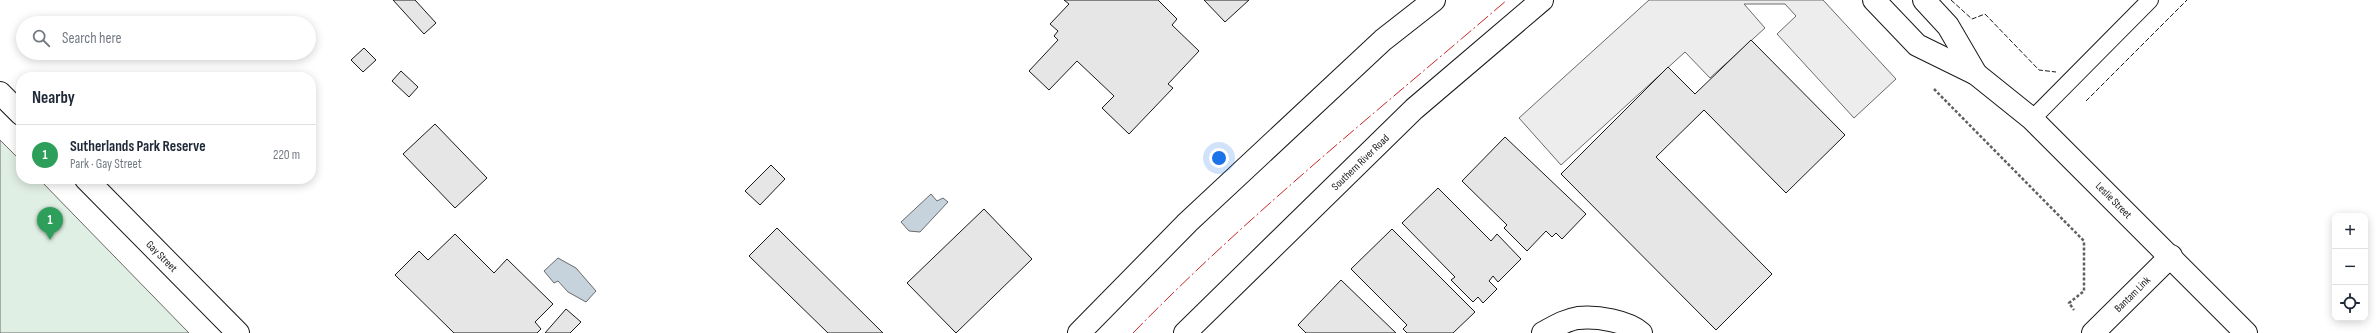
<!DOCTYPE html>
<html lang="en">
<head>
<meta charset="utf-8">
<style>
	:root { --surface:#fff; --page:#f2f2f3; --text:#1f2937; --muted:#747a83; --line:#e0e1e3; --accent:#1a73e8 }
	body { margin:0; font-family:"Sofia Sans Condensed",sans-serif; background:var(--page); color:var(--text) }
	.controls { position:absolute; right:12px; bottom:12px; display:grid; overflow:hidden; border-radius:8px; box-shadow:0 2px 10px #0003 }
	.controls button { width:36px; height:36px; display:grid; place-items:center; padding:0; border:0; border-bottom:1px solid var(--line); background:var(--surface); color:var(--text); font:20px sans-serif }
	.you { position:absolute; left:1219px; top:158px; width:14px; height:14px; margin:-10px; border:3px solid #fff; border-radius:50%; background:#1a73e8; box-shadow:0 0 0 6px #1a73e833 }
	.badge { display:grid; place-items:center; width:26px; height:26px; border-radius:50%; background:var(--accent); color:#fff; font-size:13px; font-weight:700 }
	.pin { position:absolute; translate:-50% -33px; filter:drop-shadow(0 1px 2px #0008) }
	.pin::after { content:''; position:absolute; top:21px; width:14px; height:12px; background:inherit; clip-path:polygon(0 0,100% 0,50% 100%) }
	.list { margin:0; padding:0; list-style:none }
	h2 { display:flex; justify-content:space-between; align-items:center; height:52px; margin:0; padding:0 16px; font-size:17px }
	h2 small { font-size:13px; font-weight:400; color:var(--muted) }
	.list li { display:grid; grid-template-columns:26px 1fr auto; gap:12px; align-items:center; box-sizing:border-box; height:60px; padding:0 16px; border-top:1px solid var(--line) }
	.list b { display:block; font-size:15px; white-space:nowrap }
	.list p { margin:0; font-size:13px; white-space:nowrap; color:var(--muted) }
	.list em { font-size:13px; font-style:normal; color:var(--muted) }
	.icon { flex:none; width:22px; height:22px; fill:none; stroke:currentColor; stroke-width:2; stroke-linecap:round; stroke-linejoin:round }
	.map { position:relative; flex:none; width:2380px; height:333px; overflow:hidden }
	.search { position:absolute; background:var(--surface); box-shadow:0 2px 10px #0003; left:16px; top:16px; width:300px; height:44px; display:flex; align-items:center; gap:10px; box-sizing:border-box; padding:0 14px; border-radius:22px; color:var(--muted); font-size:15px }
	.panel { position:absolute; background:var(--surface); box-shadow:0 2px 10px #0003; left:16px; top:72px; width:300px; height:112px; border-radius:16px }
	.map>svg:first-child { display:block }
</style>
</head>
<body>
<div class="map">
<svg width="2380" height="333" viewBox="0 0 2380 333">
	<rect width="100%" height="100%" fill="#fff"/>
	<path fill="#e0efe3" stroke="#6a6a6a" d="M0,140L21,161V179H39L189,333H0Z"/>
	<path fill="#ededed" stroke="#6a6a6a" d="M1649,0H1823L1896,79L1854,118L1777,34L1796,16L1785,4H1744L1765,28L1710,78L1685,52L1561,165L1519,118Z"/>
	<g fill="#c6d2dc" stroke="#6a6a6a">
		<path d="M931,194L937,201L943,198L948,202L920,232L909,231L901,222Z"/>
		<path d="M558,258L576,268L596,291L586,302L568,292L558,281L554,283L544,271Z"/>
	</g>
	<g fill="#e6e6e6" stroke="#1a1a1a">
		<path d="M393,0H415L436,23L424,34Z"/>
		<path d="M1064,0H1158L1177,19L1172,25L1199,51L1168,84L1173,88L1129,134L1102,108L1114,96L1077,61L1049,90L1029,71L1058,40L1054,36L1058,31L1050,24L1069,4Z"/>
		<path d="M1204,0H1249L1225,22Z"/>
		<path d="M1751,40L1845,135L1786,193L1704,110L1656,157L1772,274L1716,330L1561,174L1668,67L1695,94Z"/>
		<path d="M364,48L376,60L363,72L351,60Z"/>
		<path d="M401,71L418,87L409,97L392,81Z"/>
		<path d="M435,124L487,178L455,208L403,154Z"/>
		<path d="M1505,137L1586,214L1562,239L1556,233L1552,237L1546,231L1527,251L1504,228L1507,225L1462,181Z"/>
		<path d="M771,165L785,179L760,205L745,191Z"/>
		<path d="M1438,188L1491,241L1497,234L1521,259L1498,282L1493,276L1489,281L1497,289L1483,303L1478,297L1473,302L1451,280L1455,277L1402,223Z"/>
		<path d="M984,209L1032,259L956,333L907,283Z"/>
		<path d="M777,228L883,333H828L749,256Z"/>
		<path d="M1392,229L1475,312L1453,333H1407L1403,329L1407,325L1351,269Z"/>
		<path d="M455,234L494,273L507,259L553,304L535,322L541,329L537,333H454L395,275L419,251L428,260Z"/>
		<path d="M1341,280L1396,333H1306L1298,325Z"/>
		<path d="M566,309L581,322L570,333H545Z"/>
	</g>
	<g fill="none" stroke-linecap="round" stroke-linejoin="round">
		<defs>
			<path id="lane" d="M2032,119L2150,0"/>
			<g id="street">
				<path d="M1543,333C1554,327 1565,320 1578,318C1597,316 1627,321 1641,333"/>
				<path d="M2093,333L2171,256"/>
			</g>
			<g id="secondary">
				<path d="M1874,0L1917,45L1976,74L2032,119L2246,333"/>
				<path d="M1924,0L1948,26L1976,74"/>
				<path d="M0,93L21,114"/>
				<path d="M86,179L238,333"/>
			</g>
			<g id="primary">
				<path d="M1079,333L1188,222L1383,40L1434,0"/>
				<path d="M1185,333L1414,109L1542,0"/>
			</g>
		</defs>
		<use href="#lane" stroke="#1a1a1a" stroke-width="18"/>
		<use href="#street" stroke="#1a1a1a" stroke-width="24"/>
		<use href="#secondary" stroke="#1a1a1a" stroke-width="24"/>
		<use href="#primary" stroke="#1a1a1a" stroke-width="24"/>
		<path stroke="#5f5f5f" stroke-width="2.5" stroke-dasharray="3 2" stroke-linecap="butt" d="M1934,89L2084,241V291L2069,303L2074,310"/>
		<use href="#lane" stroke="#fff" stroke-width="16"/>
		<use href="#street" stroke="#fff" stroke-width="22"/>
		<use href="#secondary" stroke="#fff" stroke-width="22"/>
		<use href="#primary" stroke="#fff" stroke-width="22"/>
		<g stroke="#1a1a1a" stroke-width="1" stroke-dasharray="5 2" stroke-linecap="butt">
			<path d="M1951,0L1972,19L1985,14L2039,70L2056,72"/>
			<path d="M2086,101L2187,0"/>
		</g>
		<path stroke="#c62828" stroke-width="1" stroke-dasharray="14 3 2 3" stroke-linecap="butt" d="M1133,333C1249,214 1380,109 1507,0"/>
	</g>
	<g text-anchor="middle" stroke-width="3" stroke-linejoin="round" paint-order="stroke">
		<g font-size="11" fill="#1a1a1a" stroke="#fff">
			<text transform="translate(1360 162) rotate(-44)" y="4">Southern River Road</text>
			<text transform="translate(2114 200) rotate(45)" y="4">Leslie Street</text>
			<text transform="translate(162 256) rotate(45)" y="4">Gay Street</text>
			<text transform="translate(2132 294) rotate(-45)" y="4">Bantam Link</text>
		</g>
	</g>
</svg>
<div class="controls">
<button>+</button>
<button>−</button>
<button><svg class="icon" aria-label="locate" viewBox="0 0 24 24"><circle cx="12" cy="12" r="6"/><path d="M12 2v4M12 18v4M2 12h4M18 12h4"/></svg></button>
</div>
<div class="you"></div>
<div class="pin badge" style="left:50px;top:240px;background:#2e9e5b">1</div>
<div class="search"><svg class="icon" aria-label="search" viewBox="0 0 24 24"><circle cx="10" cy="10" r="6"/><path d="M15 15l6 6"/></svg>Search here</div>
<section class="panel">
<h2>Nearby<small></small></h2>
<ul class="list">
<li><span class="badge" style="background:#2e9e5b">1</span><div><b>Sutherlands Park Reserve</b><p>Park · Gay Street</p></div><em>220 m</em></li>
</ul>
</section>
</div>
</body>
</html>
